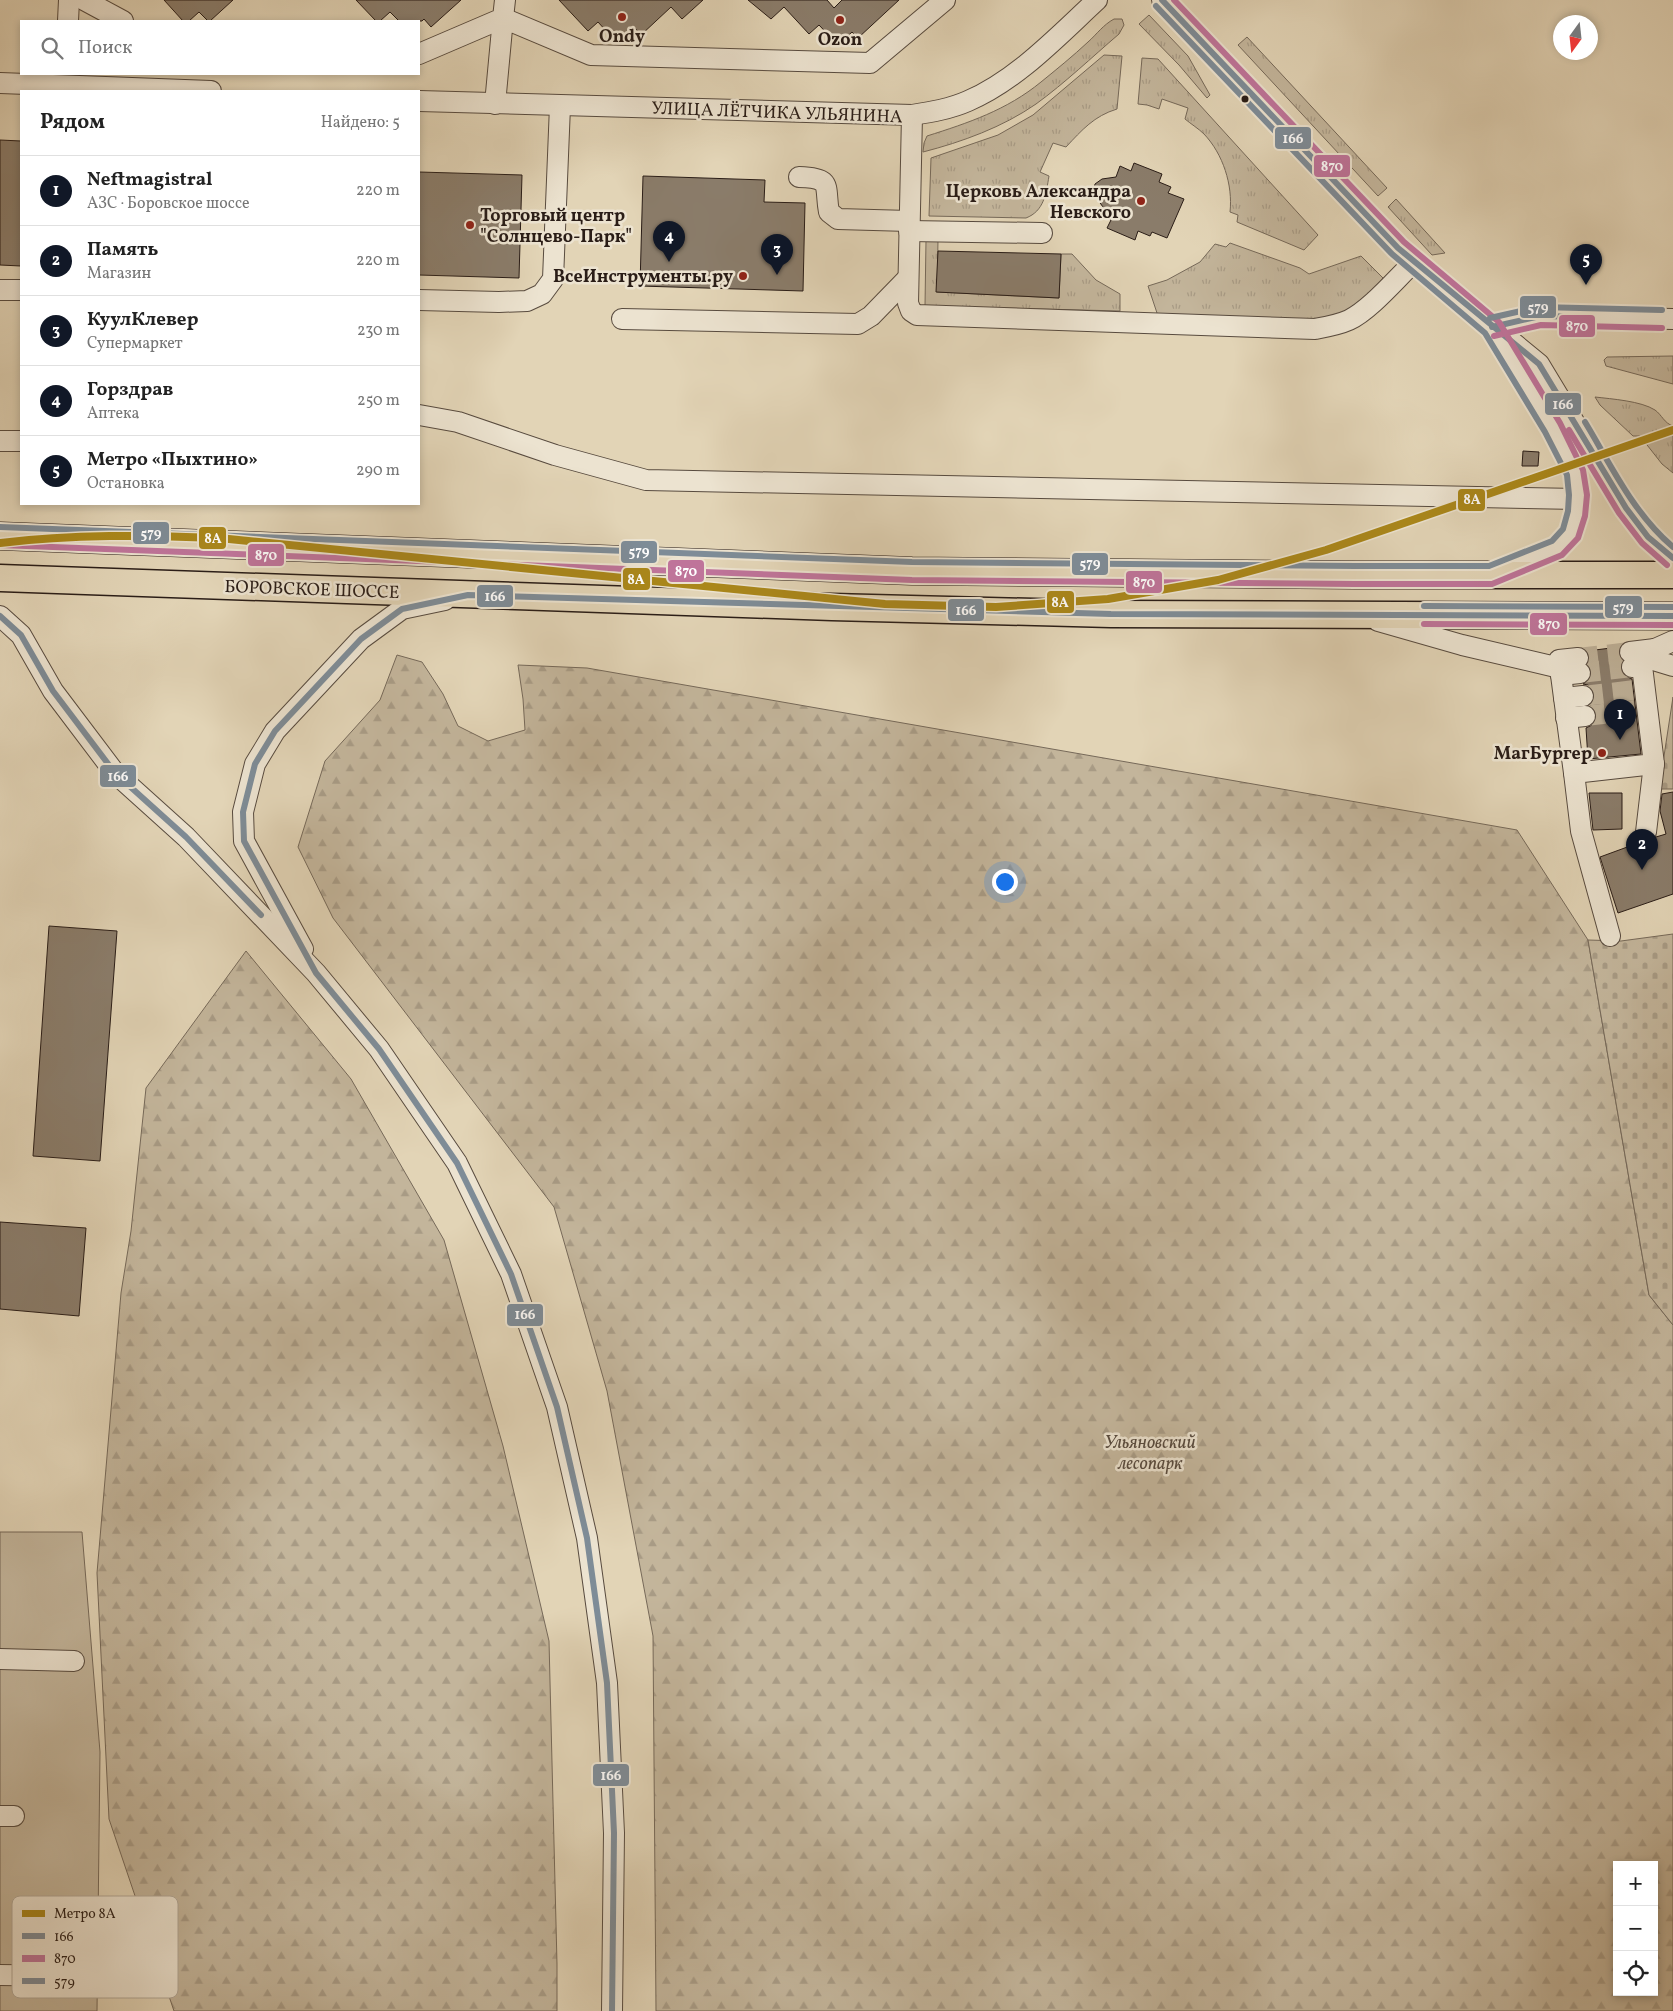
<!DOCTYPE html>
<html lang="ru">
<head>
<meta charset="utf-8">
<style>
	:root { --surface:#fff; --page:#f2f2f2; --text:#222; --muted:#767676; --line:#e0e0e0; --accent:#111827 }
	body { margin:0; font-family:Vollkorn,serif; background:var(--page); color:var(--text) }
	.controls { position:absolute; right:15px; bottom:15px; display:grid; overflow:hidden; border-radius:0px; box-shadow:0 2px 8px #0003 }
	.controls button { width:45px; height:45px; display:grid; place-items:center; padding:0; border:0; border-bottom:1px solid var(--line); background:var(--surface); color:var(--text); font:25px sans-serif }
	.compass { position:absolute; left:1553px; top:15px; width:45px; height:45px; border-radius:50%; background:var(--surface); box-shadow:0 2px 8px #0003; rotate:195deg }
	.you { position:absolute; left:1004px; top:881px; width:18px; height:18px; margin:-12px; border:4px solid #fff; border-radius:50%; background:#1a73e8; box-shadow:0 0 0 8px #1a73e833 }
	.badge { display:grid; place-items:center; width:32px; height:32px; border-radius:50%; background:var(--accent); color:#fff; font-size:16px; font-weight:700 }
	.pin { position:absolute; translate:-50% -41px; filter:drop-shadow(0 1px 2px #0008) }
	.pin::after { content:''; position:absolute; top:26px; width:18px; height:15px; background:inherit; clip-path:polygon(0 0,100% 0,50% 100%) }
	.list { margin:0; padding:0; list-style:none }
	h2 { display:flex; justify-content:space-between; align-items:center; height:65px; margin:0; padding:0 20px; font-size:21px }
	h2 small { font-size:16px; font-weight:400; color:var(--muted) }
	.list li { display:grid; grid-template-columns:32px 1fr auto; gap:15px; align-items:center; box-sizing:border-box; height:70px; padding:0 20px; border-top:1px solid var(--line) }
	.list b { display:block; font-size:19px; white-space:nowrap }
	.list p { margin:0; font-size:16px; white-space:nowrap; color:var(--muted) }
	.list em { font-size:16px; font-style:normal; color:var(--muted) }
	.icon { flex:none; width:28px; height:28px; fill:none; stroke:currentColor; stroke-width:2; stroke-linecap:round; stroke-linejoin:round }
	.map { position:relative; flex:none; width:1673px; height:2011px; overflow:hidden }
	.search { position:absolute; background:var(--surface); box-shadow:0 2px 8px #0003; left:20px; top:20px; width:400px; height:55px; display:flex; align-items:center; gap:12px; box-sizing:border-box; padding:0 18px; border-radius:0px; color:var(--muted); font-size:19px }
	.panel { position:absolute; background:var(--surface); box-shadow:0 2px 8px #0003; left:20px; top:90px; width:400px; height:415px; border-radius:0px }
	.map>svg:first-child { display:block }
</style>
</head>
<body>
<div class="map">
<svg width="1673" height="2011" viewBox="0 0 1673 2011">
	<defs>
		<pattern id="grass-tufts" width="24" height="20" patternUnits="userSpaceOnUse" patternTransform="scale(1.25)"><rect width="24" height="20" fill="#c3b59b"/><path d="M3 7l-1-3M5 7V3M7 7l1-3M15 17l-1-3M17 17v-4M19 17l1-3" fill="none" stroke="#a89b85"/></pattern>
		<pattern id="forest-firs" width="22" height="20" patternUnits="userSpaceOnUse" patternTransform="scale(1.25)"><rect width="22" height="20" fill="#c3b59b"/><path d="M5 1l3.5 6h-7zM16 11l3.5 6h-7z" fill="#a89b85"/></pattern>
		<pattern id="cemetery-stones" width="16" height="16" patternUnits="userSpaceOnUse" patternTransform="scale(1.25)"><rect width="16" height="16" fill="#c3b59b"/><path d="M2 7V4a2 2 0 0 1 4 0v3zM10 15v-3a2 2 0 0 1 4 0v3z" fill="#a89b85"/></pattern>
	</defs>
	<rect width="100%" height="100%" fill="#e2d4b6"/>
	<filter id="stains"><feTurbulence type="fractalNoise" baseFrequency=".004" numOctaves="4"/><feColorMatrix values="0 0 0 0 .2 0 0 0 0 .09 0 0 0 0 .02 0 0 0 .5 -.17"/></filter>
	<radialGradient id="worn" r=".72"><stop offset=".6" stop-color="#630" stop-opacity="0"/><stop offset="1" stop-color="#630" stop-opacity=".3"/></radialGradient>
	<g fill="url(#grass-tufts)" stroke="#766959">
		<path d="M1149,15L1188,56L1210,95L1207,98L1179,65L1139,24Z"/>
		<path d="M1114,19H1122L1124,25L1119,34C1092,57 1065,83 1036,104C1003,127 962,142 923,152L924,143L927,136C968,123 1007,110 1041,82C1057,69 1073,56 1088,42C1097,34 1103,25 1114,19Z"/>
		<path d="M1247,37L1387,188L1378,196L1238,45Z"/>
		<path d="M1104,55L1122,56L1117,109C1094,116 1082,130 1066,147L1053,143L1040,172L1049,176C1046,194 1044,211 1026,218L929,216L931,158L998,135L1033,115Z"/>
		<path d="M1142,58L1158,59L1318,235L1304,250L1237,222L1238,215L1230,212C1233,185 1223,154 1204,134C1199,129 1191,124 1185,119L1188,108L1162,99L1159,109L1147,105L1138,104Z"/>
		<path d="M1396,199L1445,253L1432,255L1388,207Z"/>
		<path d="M926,240H938L937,292L1059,298L1061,254H1072L1096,280L1120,294V311L925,306Z"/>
		<path d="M1230,243L1300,268L1309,274L1361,256L1383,278L1370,296L1353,309L1318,321L1158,316L1148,286L1167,280L1200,262L1215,244L1226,247Z"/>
		<path d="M1673,356V384L1606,366L1604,360L1607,357Z"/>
		<path d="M1595,397C1612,399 1641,401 1655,410C1662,415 1664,423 1673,426V473L1662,464L1640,436H1633L1600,405Z"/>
	</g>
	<g fill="url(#forest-firs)" stroke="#766959" fill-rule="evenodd">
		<path d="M397,655L422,662L443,694L458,726L488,741L525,730L523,699L518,665L587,668L1517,830L1588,940L1649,1295L1673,1325V2011H656L653,1636L607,1391L554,1207L333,918L298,847L325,761L380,700ZM1617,1865H1654V1992H1617Z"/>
		<path d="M246,951L351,1079L444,1240L503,1446L549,1641L557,1964V2011H174L109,1819L97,1573L121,1293L131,1231L146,1088Z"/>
	</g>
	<g fill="url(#cemetery-stones)" stroke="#766959">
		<path d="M1673,697V789H1659Z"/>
		<path d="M1673,934V1325L1649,1295L1588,940L1621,941Z"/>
	</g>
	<path fill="#c3b59b" stroke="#766959" d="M0,1532H82L100,1752L97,2011H0Z"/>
	<g fill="#8a7c6a" stroke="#2a1d17">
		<path d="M164,0H233L210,21H208L199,12L189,21H183Z"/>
		<path d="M356,0H461L431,27L424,19L422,21H399L390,12L380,21H376Z"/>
		<path d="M559,0H703L682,19L671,7L641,35L634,27L617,43L598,22L588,31Z"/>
		<path d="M748,0H827L834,8L842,0H899L858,38L852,32L838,45L819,25L809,34L784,7L771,19Z"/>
		<path d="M0,140L21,141V266L0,265Z"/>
		<path d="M1134,163L1162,174L1159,182L1171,187L1168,193L1184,199L1167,238L1152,232L1150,236L1138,231L1135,240L1107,228L1111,220L1100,215L1103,207L1095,196L1093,192L1095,184L1102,179L1116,177L1120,166L1131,171Z"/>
		<path d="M419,172L522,175L519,278L419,275Z"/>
		<path d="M643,176L765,180L764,202L805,203L803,291L640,286Z"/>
		<path d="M938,251L1061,254L1059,298L936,292Z"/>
		<path d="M1523,451L1539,452L1538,466H1522Z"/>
		<path d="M1619,647L1618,654L1622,661L1621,670L1623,675L1632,679L1641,754L1588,759L1586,728L1592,725L1597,715L1595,709L1590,705L1594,700L1593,689L1588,685L1583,684L1591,678L1592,672L1588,664L1590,657L1587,651Z"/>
		<path d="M1673,792V894L1618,913L1600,857L1641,842L1650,843L1656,837L1666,834L1660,811L1662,794Z"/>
		<path d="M1589,793H1622V829L1593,830Z"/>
		<path d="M49,926L117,931L100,1161L33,1156Z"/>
		<path d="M0,1222L86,1228L79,1316L0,1309Z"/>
	</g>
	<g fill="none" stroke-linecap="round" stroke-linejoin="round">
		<g stroke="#bdaf96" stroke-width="20" stroke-dasharray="20 10" stroke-linecap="butt">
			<path d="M1578,658L1630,652"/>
			<path d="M1580,673L1632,667"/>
			<path d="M1583,696L1635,690"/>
			<path d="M1585,716L1637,710"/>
		</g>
		<defs>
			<g id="minor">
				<path d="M84,0L123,21"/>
				<path d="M1162,0L1398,248L1539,364L1626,508L1648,537L1673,558"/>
				<path d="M68,21L69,0"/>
				<path d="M419,54L503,18L505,0"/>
				<path d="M0,83L211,91"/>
				<path d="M419,101L912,115C931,112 950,109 968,101C1017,80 1058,36 1097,0"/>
				<path d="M495,104L503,18L591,55L870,63L945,0"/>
				<path d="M912,115L908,303L911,311L917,315L1315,329C1326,327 1338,325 1349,320C1370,310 1396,279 1413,263"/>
				<path d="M799,177C834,178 824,186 829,212L838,219L909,221"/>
				<path d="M909,231L1042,233"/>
				<path d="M0,290H21"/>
				<path d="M419,300L499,302L527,301L542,294L553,279L560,106"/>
				<path d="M622,319L858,324L871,316L908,278"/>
				<path d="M1492,327L1540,316L1673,319"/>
				<path d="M419,415L458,422L555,455L646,480L1578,499"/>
				<path d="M0,441H21"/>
				<path d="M1499,572L1557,548L1571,533L1577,513L1578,495L1575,472L1553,428L1501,341"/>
				<path d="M0,616L21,635L53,691L115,773L186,837L316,973L379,1049L457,1163L511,1274L557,1407L587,1538L607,1683L614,1833L612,2011"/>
				<path d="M1378,621L1462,645L1560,668"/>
				<path d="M1630,652L1655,649"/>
				<path d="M1578,658L1559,660L1574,773L1654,764L1642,666"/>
				<path d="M1650,659L1673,666"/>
				<path d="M1632,667C1645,665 1650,660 1655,649L1673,641"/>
				<path d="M1561,675L1580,673"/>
				<path d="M1564,698L1583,696"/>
				<path d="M1566,718L1585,716"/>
				<path d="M1574,773L1581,831L1610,936"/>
				<path d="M1646,832L1654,764"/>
				<path d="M303,949L244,841L243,812L255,764L275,731L361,639L402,609L445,600"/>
				<path d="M0,1659L74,1661"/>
				<path d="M0,1816H14"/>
				<path d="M0,1975L70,1976"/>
			</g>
			<g id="major">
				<path d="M0,536L912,571L1355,575H1673"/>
				<path d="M0,578L832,607L1111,614L1673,616"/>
			</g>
		</defs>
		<use href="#minor" stroke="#584b3f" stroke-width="22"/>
		<use href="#major" stroke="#2a1d17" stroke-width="29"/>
		<use href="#minor" stroke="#ece3d0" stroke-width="20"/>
		<use href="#major" stroke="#e2d4b6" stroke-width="26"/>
		<defs>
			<g id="bus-1">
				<path d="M1162,0L1398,248L1539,364L1626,508L1648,537L1673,558"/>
				<path d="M1492,327L1540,316L1586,317"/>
				<path d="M0,616L21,635L53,691L115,773L186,837L261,915"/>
				<path d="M612,2011L614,1833L607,1683L587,1538L557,1407L511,1274L457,1163L379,1049L316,973L244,841L243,812L255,764L275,731L361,639L402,609L468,595L1111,614L1673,616"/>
			</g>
			<g id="bus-2">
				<path d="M1494,336L1541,325L1662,328"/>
				<path d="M1569,430L1619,513L1642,543L1667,565"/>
				<path d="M0,545L912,580L1355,584H1492L1562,555L1578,538L1585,516L1587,495L1583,470L1560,423L1499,322L1404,242L1174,0"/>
				<path d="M1424,624L1673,625"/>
			</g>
			<g id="bus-3">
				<path d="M1490,318L1539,307L1662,310"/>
				<path d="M1585,422C1611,465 1633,513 1673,547"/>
				<path d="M0,527L912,562L1355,566H1489L1552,541L1563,529L1568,511L1569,495L1567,475L1545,432L1485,333L1392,254L1156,6"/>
				<path d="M1424,606L1673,607"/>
			</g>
		</defs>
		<use href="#bus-1" stroke="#ece3d0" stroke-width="10"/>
		<use href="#bus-2" stroke="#ece3d0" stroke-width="10"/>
		<use href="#bus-3" stroke="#ece3d0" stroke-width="10"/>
		<use href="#bus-1" stroke="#7e8c97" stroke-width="6"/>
		<use href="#bus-2" stroke="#bf749a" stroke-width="6"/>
		<use href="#bus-3" stroke="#7e8c97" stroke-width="6"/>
		<defs>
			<path id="metro-1" d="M0,543C73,534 146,535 219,538L885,604L996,607L1108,599L1218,580L1326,550L1673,430"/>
		</defs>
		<use href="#metro-1" stroke="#ece3d0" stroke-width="11"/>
		<use href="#metro-1" stroke="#aa871a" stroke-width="8"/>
	</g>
	<g fill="#8f2418" stroke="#ece3d0" stroke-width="2">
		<circle cx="622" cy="17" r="5"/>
		<circle cx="840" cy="20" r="5"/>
		<circle cx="1141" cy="201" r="5"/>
		<circle cx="470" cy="225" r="5"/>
		<circle cx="743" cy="276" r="5"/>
		<circle cx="1602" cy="753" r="5"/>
	</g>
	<circle fill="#2a1d17" stroke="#ece3d0" stroke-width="2" cx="1245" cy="99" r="4.5"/>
	<g text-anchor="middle" stroke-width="5" stroke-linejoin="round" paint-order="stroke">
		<g font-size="18" font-weight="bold" fill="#2a1d17" stroke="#ece3d0" text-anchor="end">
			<text x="622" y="42" text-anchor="middle">Ondy</text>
			<text x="840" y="45" text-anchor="middle">Ozon</text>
			<text x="1131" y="197">Церковь Александра<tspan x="1131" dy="21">Невского</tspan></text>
			<text x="480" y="221" text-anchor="start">Торговый центр<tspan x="480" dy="21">"Солнцево-Парк"</tspan></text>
			<text x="733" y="282">ВсеИнструменты.ру</text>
			<text x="1592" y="759">МагБургер</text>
		</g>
		<g font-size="18" fill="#2a1d17" stroke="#ece3d0">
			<text transform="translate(777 112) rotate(2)" y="6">УЛИЦА ЛЁТЧИКА УЛЬЯНИНА</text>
			<text transform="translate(312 589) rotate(2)" y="6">БОРОВСКОЕ ШОССЕ</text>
		</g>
		<g font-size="18" font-style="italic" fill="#584b3f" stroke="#ece3d0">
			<text x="1150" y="1448">Ульяновский<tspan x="1150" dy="21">лесопарк</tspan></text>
		</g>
	</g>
	<rect x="12" y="1896" width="166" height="102" rx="8" fill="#ece3d0" stroke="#b2a898" stroke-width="1"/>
	<rect x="22" y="1910" width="23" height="7" fill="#aa871a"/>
	<rect x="22" y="1933" width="23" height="6" fill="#7e8c97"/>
	<rect x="22" y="1955" width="23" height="7" fill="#bf749a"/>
	<rect x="22" y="1978" width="23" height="6" fill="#7e8c97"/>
	<g font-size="14" fill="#2a1d17">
		<text x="54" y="1918">Метро 8А</text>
		<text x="54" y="1941">166</text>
		<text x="54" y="1963">870</text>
		<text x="54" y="1986">579</text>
	</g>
	<g stroke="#ece3d0" stroke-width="2">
		<rect x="1274" y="126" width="38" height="24" rx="5" fill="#7e8c97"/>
		<rect x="1313" y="154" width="38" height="24" rx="5" fill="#bf749a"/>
		<rect x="1519" y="295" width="38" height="24" rx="5" fill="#7e8c97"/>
		<rect x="1558" y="314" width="38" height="24" rx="5" fill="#bf749a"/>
		<rect x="1544" y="392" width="38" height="24" rx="5" fill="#7e8c97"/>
		<rect x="1457" y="488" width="29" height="24" rx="5" fill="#aa871a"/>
		<rect x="132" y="521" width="38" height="24" rx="5" fill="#7e8c97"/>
		<rect x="198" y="526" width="29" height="24" rx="5" fill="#aa871a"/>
		<rect x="620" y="540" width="38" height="24" rx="5" fill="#7e8c97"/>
		<rect x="247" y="543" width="38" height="24" rx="5" fill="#bf749a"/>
		<rect x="1071" y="552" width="38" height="24" rx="5" fill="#7e8c97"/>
		<rect x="667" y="559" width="38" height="24" rx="5" fill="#bf749a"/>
		<rect x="622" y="567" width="29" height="24" rx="5" fill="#aa871a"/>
		<rect x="1125" y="570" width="38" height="24" rx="5" fill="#bf749a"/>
		<rect x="476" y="584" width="38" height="24" rx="5" fill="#7e8c97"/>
		<rect x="1046" y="590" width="29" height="24" rx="5" fill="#aa871a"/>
		<rect x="1604" y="595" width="39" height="24" rx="5" fill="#7e8c97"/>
		<rect x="947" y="598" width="38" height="24" rx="5" fill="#7e8c97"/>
		<rect x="1529" y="612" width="39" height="24" rx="5" fill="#bf749a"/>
		<rect x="99" y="764" width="38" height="24" rx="5" fill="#7e8c97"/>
		<rect x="506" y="1303" width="38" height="24" rx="5" fill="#7e8c97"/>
		<rect x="592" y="1763" width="38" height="24" rx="5" fill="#7e8c97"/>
	</g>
	<g font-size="14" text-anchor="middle" font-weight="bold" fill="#fff">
		<text x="1293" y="143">166</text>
		<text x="1332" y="171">870</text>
		<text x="1538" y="312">579</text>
		<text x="1577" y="331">870</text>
		<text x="1563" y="409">166</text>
		<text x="1472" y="504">8А</text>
		<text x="151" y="538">579</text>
		<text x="213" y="543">8А</text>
		<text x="639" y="556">579</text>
		<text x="266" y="560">870</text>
		<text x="1090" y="568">579</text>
		<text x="686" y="576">870</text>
		<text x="636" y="584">8А</text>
		<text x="1144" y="587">870</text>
		<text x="495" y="601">166</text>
		<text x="1060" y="607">8А</text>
		<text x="1623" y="612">579</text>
		<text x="966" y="615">166</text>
		<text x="1549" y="629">870</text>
		<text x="118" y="781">166</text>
		<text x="525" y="1319">166</text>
		<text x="611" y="1780">166</text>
	</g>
	<rect width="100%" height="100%" filter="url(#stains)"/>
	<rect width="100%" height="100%" fill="url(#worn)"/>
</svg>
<div class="controls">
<button>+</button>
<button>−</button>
<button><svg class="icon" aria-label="locate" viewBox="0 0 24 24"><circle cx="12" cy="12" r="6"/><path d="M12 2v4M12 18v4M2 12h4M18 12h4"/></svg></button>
</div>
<svg class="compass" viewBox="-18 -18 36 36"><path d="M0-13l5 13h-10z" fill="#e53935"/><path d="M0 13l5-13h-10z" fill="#767676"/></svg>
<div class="you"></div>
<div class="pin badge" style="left:1620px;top:740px">1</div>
<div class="pin badge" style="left:1642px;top:870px">2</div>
<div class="pin badge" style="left:777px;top:275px">3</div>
<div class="pin badge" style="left:669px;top:262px">4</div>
<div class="pin badge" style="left:1586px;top:285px">5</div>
<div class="search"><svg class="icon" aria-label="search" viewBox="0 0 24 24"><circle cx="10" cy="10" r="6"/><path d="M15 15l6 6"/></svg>Поиск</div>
<section class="panel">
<h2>Рядом<small>Найдено: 5</small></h2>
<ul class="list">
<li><span class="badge">1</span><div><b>Neftmagistral</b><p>АЗС · Боровское шоссе</p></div><em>220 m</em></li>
<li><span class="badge">2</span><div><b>Память</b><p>Магазин</p></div><em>220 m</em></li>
<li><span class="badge">3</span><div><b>КуулКлевер</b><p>Супермаркет</p></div><em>230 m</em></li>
<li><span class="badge">4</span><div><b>Горздрав</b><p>Аптека</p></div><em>250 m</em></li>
<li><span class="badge">5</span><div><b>Метро «Пыхтино»</b><p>Остановка</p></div><em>290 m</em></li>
</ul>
</section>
</div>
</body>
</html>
